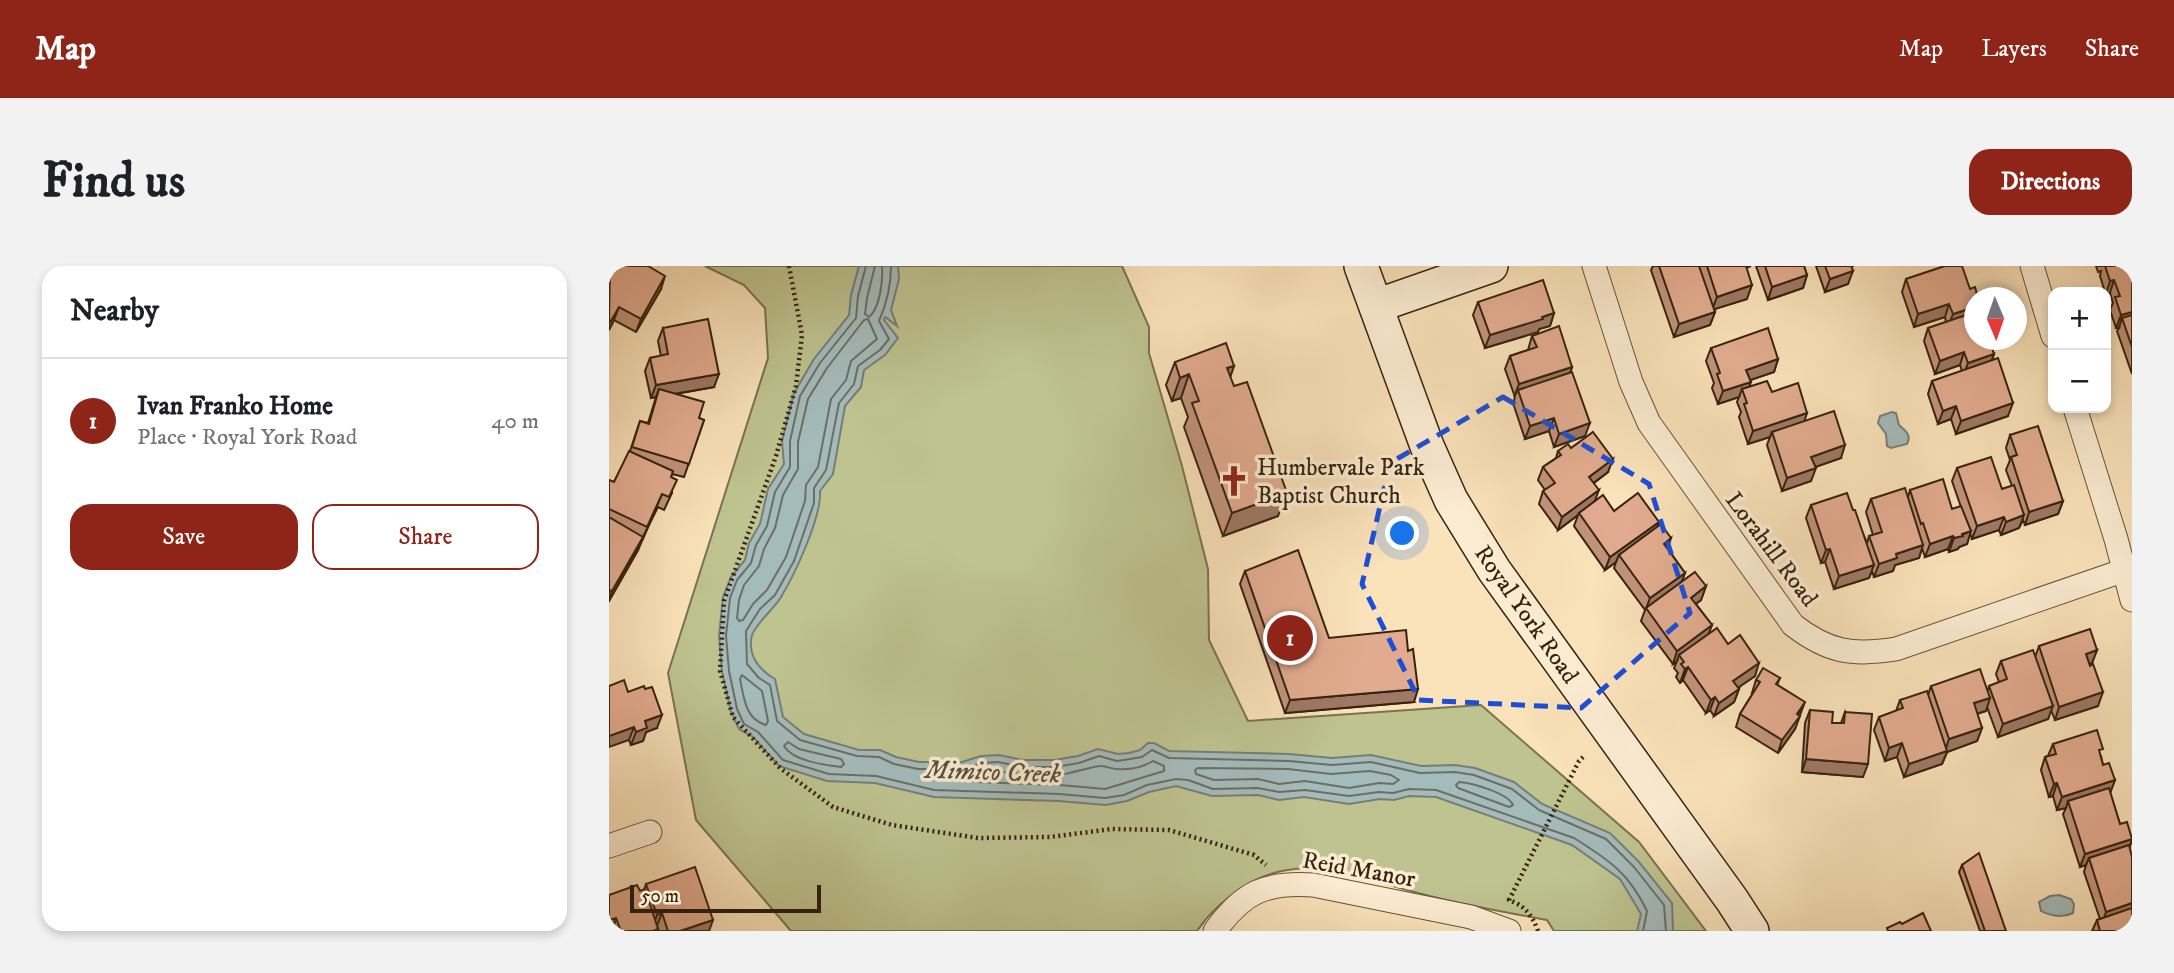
<!DOCTYPE html>
<html lang="en">
<head>
<meta charset="utf-8">
<style>
	:root { --surface:#fff; --page:#f2f2f2; --text:#202124; --muted:#757577; --line:#e0e0e0; --accent:#8f2418 }
	body { margin:0; font-family:"IM FELL DW Pica",serif; background:var(--page); color:var(--text) }
	.controls { position:absolute; right:21px; top:21px; display:grid; overflow:hidden; border-radius:14px; box-shadow:0 4px 10px #0003 }
	.controls button { width:63px; height:63px; display:grid; place-items:center; padding:0; border:0; border-bottom:2px solid var(--line); background:var(--surface); color:var(--text); font:35px sans-serif }
	.compass { position:absolute; left:1355px; top:21px; width:63px; height:63px; border-radius:50%; background:var(--surface); box-shadow:0 4px 10px #0003; rotate:178deg }
	.scale { position:absolute; left:21px; bottom:18px; width:191px; box-sizing:border-box; padding-left:7px; border:4px solid #35230e; border-top:0; font-size:19px; line-height:24px; white-space:nowrap; color:#35230e; -webkit-text-stroke:5px #fcecd2; paint-order:stroke }
	.you { position:absolute; left:794px; top:268px; width:24px; height:24px; margin:-18px; border:5px solid #fff; border-radius:50%; background:#1a73e8; box-shadow:0 0 0 10px #1a73e833 }
	.badge { display:grid; place-items:center; width:46px; height:46px; border-radius:50%; background:var(--accent); color:#fff; font-size:23px; font-weight:700 }
	.pin { position:absolute; translate:-50% -50%; border:4px solid #fff; box-shadow:0 2px 7px #0006 }
	.list { margin:0; padding:0; list-style:none }
	h2 { display:flex; justify-content:space-between; align-items:center; height:91px; margin:0; padding:0 28px; font-size:30px }
	h2 small { font-size:23px; font-weight:400; color:var(--muted) }
	.list li { display:grid; grid-template-columns:46px 1fr auto; gap:21px; align-items:center; box-sizing:border-box; height:126px; padding:0 28px; border-top:2px solid var(--line) }
	.list b { display:block; font-size:26px; white-space:nowrap }
	.list p { margin:0; font-size:23px; white-space:nowrap; color:var(--muted) }
	.list em { font-size:23px; font-style:normal; color:var(--muted) }
	.actions { display:flex; gap:14px; padding:21px 28px }
	.actions a { flex:1; padding:16px 0; border:2px solid var(--accent); border-radius:21px; text-align:center; font-size:24px; color:var(--accent) }
	.actions .main { background:var(--accent); color:#fff }
	.map { position:relative; flex:none; width:1523px; height:665px; overflow:hidden; border-radius:21px }
	header { display:flex; align-items:center; gap:42px; box-sizing:border-box; height:98px; padding:0 35px; background:var(--accent); color:#fff }
	header strong { font-size:33px }
	nav { display:flex; gap:38px; margin-inline-start:auto; font-size:24px }
	.intro { display:flex; align-items:center; justify-content:space-between; box-sizing:border-box; height:168px; padding:0 42px }
	h1 { margin:0; font-size:49px }
	.button { padding:18px 32px; border-radius:21px; background:var(--accent); color:#fff; font-size:24px; font-weight:700 }
	main { display:flex; gap:42px; padding:0 42px }
	aside { flex:1; background:var(--surface); border-radius:21px; box-shadow:0 4px 10px #0003 }
	.map>svg:first-child { display:block }
</style>
</head>
<body>
<header>
<strong>Map</strong>
<nav><a>Map</a><a>Layers</a><a>Share</a></nav>
</header>
<div class="intro"><h1>Find us</h1><a class="button">Directions</a></div>
<main>
<aside>
<h2>Nearby<small></small></h2>
<ul class="list">
<li><span class="badge">1</span><div><b>Ivan Franko Home</b><p>Place · Royal York Road</p></div><em>40 m</em></li>
</ul>
<div class="actions"><a class="main">Save</a><a>Share</a></div>
</aside>
<div class="map">
<svg width="1523" height="665" viewBox="0 0 1523 665">
	<rect width="100%" height="100%" fill="#fae2ba"/>
	<filter id="stains"><feTurbulence type="fractalNoise" baseFrequency=".00286" numOctaves="4"/><feColorMatrix values="0 0 0 0 .2 0 0 0 0 .09 0 0 0 0 .02 0 0 0 .5 -.17"/></filter>
	<radialGradient id="worn" r=".72"><stop offset=".6" stop-color="#630" stop-opacity="0"/><stop offset="1" stop-color="#630" stop-opacity=".3"/></radialGradient>
	<path fill="#bec390" stroke="#7a734f" stroke-width="2" d="M96,0H513L540,61V87L573,200L599,303L600,374L639,455L872,439L1030,576L1097,665H945L938,654C896,646 854,639 813,628C751,613 693,583 634,621C616,633 600,647 588,665H182L87,554L59,407L159,92L156,42L135,19Z"/>
	<g fill="#a4bbbb" stroke="#787e76" stroke-width="2">
		<path d="M250,0H289L290,13L282,44L288,60L276,51L275,54L289,72L276,89L255,104L252,121L236,140L224,208L211,225C213,250 186,308 172,331C166,342 147,357 143,369C138,389 150,404 166,413L174,451L195,468L250,484H271L287,491L310,496H353L372,490L390,489L414,494H445L469,490L489,483L509,488L520,487L531,484L539,477H545L560,485L680,488L723,492L762,489L812,500L846,499L866,502L905,516L933,538L1001,567L1030,596L1063,637L1064,665H1028L1032,648L1011,613L963,579L827,531L800,530L785,534L771,533L740,538L695,531L670,534L649,529L603,530L567,520L540,526L518,535L497,539L449,535L325,531L266,517L218,515L170,500L144,471L130,463L122,446L113,406L110,370L114,331L122,311L136,294L140,277L151,258L159,223L175,198L173,175L185,127L205,93L240,49L242,29Z"/>
		<path d="M1283,146L1287,147L1290,159C1296,165 1303,168 1298,178L1282,182L1278,180L1277,168L1269,157L1271,150Z"/>
		<path d="M1450,629L1462,633L1465,638L1464,647C1454,652 1441,650 1432,645L1430,636L1441,630Z"/>
	</g>
	<g fill="none" stroke-linecap="round" stroke-linejoin="round">
		<g stroke="#6c6f64" stroke-width="2">
			<path d="M257,0L249,30L247,52L211,97L191,130L181,175V201L166,226L158,260L147,279L142,297L128,314L121,332L117,370L120,405L128,443L135,458L149,466L174,494L220,508L267,510L325,524L450,528L496,532L515,529L538,519L567,513L579,514L604,523L649,522L670,526L696,524L740,530L770,526L784,527L800,523L827,524L965,572C1000,594 1020,607 1038,645L1034,665"/>
			<path d="M266,0L258,32L256,48L260,51C271,42 274,15 273,0"/>
			<path d="M282,0C282,19 277,39 270,55L280,73L271,84L249,100L245,118L230,137L217,204L205,222V237L185,295L166,329L151,343L137,365L138,398L150,412L161,419L168,455L191,474L248,490L270,491L285,498L309,503H353L373,497L389,496L414,501H446L470,497L490,490L508,495L521,493L533,491L543,484L560,492L680,495L723,499L762,496L811,507L846,506L865,509L903,523L930,544L997,573L1025,601L1055,639L1057,665"/>
			<path d="M259,53L268,73L242,95L237,114L222,133L209,201L197,219L196,235L177,291L158,324L144,338L134,354L130,355L128,352L130,334L135,319L150,300L155,283L166,262L174,229L189,203V176L199,133L218,102L255,54Z"/>
			<path d="M133,409L153,425L159,455L157,459C136,453 135,432 131,413Z"/>
			<path d="M179,476L190,483L232,493L235,498L232,501C215,499 184,495 175,480Z"/>
			<path d="M544,495L555,500V505L496,523L451,519L365,516L362,513L364,509C391,500 420,513 450,509C461,508 484,500 492,500C497,500 502,503 508,503C520,504 534,501 544,495Z"/>
			<path d="M589,502L679,503L722,508L761,505L782,509L790,514L784,518L770,517L740,522L696,515L670,518L649,513L605,514L587,508L586,504Z"/>
			<path d="M850,516C863,517 899,527 904,539L900,541L849,522L847,519Z"/>
		</g>
		<defs>
			<g id="street">
				<path d="M985,0L1022,116L1040,157L1184,359C1219,386 1243,390 1287,383L1516,304"/>
				<path d="M1423,0L1444,70"/>
				<path d="M1466,142L1507,273L1523,334"/>
				<path d="M0,580L41,566"/>
				<path d="M606,665C634,626 656,616 704,619L862,651L900,665"/>
			</g>
			<g id="secondary">
				<path d="M752,0L818,180L842,234L885,304L1123,634L1143,665"/>
				<path d="M767,40L882,0"/>
			</g>
		</defs>
		<use href="#street" stroke="#665339" stroke-width="25"/>
		<use href="#secondary" stroke="#35230e" stroke-width="36"/>
		<g stroke="#35230e" stroke-width="4.5" stroke-dasharray="2 3.5" stroke-linecap="butt">
			<path d="M180,0L193,69L187,120L167,190L115,335L111,405L124,451L171,502L224,541L283,559L369,572L441,571L503,563L560,564L645,589L657,599"/>
			<path d="M929,665C923,649 916,640 900,634L970,495L974,491"/>
		</g>
		<use href="#street" stroke="#fcecd2" stroke-width="23"/>
		<use href="#secondary" stroke="#fcecd2" stroke-width="33"/>
	</g>
	<g fill="#c2937b" stroke="#35230e" stroke-width="2">
		<path d="M1044,0H1142L1137,2L1138,33L1105,43L1106,46L1101,59L1065,71L1042,4Z"/>
		<path d="M1147,0H1195L1198,9L1194,22L1159,34Z"/>
		<path d="M1207,0H1244L1243,1L1239,18L1216,26Z"/>
		<path d="M1336,0L1366,74L1385,88L1383,94L1399,150L1347,168L1342,153L1329,158L1319,128L1323,115L1353,105L1351,99L1326,108L1315,75L1319,62L1337,56L1336,51L1305,61L1293,26L1297,13Z"/>
		<path d="M1487,0H1523V108L1508,65L1510,62H1507L1501,44L1504,37L1501,27L1497,28V26H1496L1491,10L1492,5L1489,6Z"/>
		<path d="M0,2L52,23L27,66L5,54L0,64Z"/>
		<path d="M869,36L945,47L941,60L930,63L929,66L876,82L864,49Z"/>
		<path d="M54,62L105,121L67,128L90,152L95,154L75,211L63,208L62,211L63,227L55,244L49,241L34,271L29,284L0,335V214L5,216L21,185L31,155L39,157L47,131L42,132L36,105L41,92L52,90L49,75Z"/>
		<path d="M923,70L963,101L961,107L976,170L945,181L940,165L916,173L904,137L906,131L896,103L901,90L919,84Z"/>
		<path d="M1102,82L1169,93L1165,106L1141,114L1140,121L1163,126L1196,155L1232,192L1206,201L1202,215L1173,225L1158,179L1161,171L1139,178L1130,151L1132,146L1128,136L1130,131L1109,138L1103,122L1105,117L1097,95Z"/>
		<path d="M566,96L625,100L621,111L669,250L614,270L575,161L579,151L572,132L563,135L557,119Z"/>
		<path d="M1401,169L1454,235L1449,248L1416,259L1414,254L1410,262L1392,269L1390,264L1363,273L1361,267L1358,278L1350,281L1349,283L1340,286L1339,283L1316,291L1313,282L1310,292L1286,299L1284,305L1265,311L1263,305L1260,312L1225,323L1216,296L1212,297L1197,252L1202,239L1244,244L1258,277L1260,270L1264,269L1257,246L1262,233L1299,231L1301,224L1343,243L1352,241L1343,215L1348,202L1393,223L1403,220L1397,204L1401,194L1397,182Z"/>
		<path d="M962,182L999,206L985,217V236L1005,245L1048,261L1059,283L1076,307L1073,315L1097,320L1092,334L1087,338L1103,359L1099,368L1119,378L1146,410L1129,421L1130,423L1125,436L1105,450L1101,444L1097,447L1074,414L1071,417L1067,411L1069,407L1065,402L1068,395L1064,398L1032,355L1036,344L1005,302L1007,296L996,304L965,260L969,249L949,264L930,238L934,225L936,224L929,214L934,201L947,192L949,185Z"/>
		<path d="M636,305L720,372L805,436L676,447L631,318Z"/>
		<path d="M1430,380L1488,384L1483,397L1480,398L1489,440L1446,454L1442,444L1439,453L1389,471L1378,441L1377,445L1368,448L1373,462L1368,475L1338,486L1333,498L1295,511L1288,491L1276,495L1265,464L1270,451L1287,445L1291,434L1319,429L1322,420L1379,424L1380,420L1390,416L1387,408L1392,395L1426,391Z"/>
		<path d="M1171,412L1168,419L1190,450L1186,463L1169,487L1127,461L1131,448L1144,427H1143L1147,414Z"/>
		<path d="M19,426L48,462L37,466L34,475L22,479L20,474Z"/>
		<path d="M1201,444L1223,457H1232L1236,446L1254,511L1193,506L1196,457Z"/>
		<path d="M1444,478L1492,490L1494,499L1506,514L1501,527L1511,558L1523,571V575L1520,582L1523,665H1483L1488,654L1491,653L1475,606L1477,599L1471,601L1454,548L1457,542L1448,544L1444,530L1440,531L1432,504L1436,491L1439,490Z"/>
		<path d="M1353,599L1397,665H1371L1350,606Z"/>
		<path d="M37,618L100,665H50L48,660V665H0V629L31,625L35,624Z"/>
	</g>
	<g fill="#9e7864" stroke="#35230e" stroke-width="2">
		<path d="M1244,5L1239,18L1216,26L1221,13Z"/>
		<path d="M1198,9L1194,22L1159,34L1163,21Z"/>
		<path d="M56,10L52,23L27,66L32,53Z"/>
		<path d="M1505,14L1501,27L1497,28L1501,15Z"/>
		<path d="M1143,19L1138,33L1103,44L1108,31Z"/>
		<path d="M1340,38L1336,51L1305,61L1309,48Z"/>
		<path d="M10,41L5,54L0,64V58Z"/>
		<path d="M1366,41V53L1339,61L1344,48Z"/>
		<path d="M1106,46L1101,59L1065,71L1070,58Z"/>
		<path d="M1523,46V57L1513,52L1510,62H1507L1512,49Z"/>
		<path d="M945,47L941,60L930,63L929,66L876,82L881,69Z"/>
		<path d="M1355,86L1351,99L1326,108L1331,95Z"/>
		<path d="M1385,88L1380,101L1354,110L1359,97Z"/>
		<path d="M1169,93L1165,106L1133,117L1137,104Z"/>
		<path d="M625,100L617,123L618,102Z"/>
		<path d="M963,101L959,114L909,124L905,131L910,118Z"/>
		<path d="M110,108L105,121L47,131L50,123L47,131L42,132L47,119Z"/>
		<path d="M580,108L572,132L563,135L571,112Z"/>
		<path d="M1142,116L1137,129L1133,123L1130,131L1109,138L1114,125Z"/>
		<path d="M1404,137L1399,150L1347,168L1352,155Z"/>
		<path d="M1347,140L1342,153L1329,158L1334,145Z"/>
		<path d="M1198,147L1194,160L1163,166L1161,171L1139,178L1144,165Z"/>
		<path d="M945,152L940,165L916,173L921,160Z"/>
		<path d="M981,157L976,170L945,181L950,168Z"/>
		<path d="M1236,179L1232,192L1198,204L1202,191Z"/>
		<path d="M1004,193L999,206L975,224L980,211Z"/>
		<path d="M1207,202L1202,215L1173,225L1178,212Z"/>
		<path d="M990,224L985,237L970,247L969,249L949,264L953,251Z"/>
		<path d="M678,227L669,250L614,270L623,247Z"/>
		<path d="M53,228L29,284L0,335L3,325L34,273Z"/>
		<path d="M1454,235L1449,248L1416,259L1420,246Z"/>
		<path d="M1415,249L1410,262L1392,269L1397,256Z"/>
		<path d="M1395,251L1390,264L1363,273L1368,260Z"/>
		<path d="M1050,256L1045,269L1010,289L1007,296L996,304L1001,291Z"/>
		<path d="M1362,265L1358,278L1350,281L1349,283L1340,286L1345,272Z"/>
		<path d="M1344,270L1339,283L1316,291L1321,278Z"/>
		<path d="M1062,272L1058,285L1055,278Z"/>
		<path d="M1314,279L1310,292L1286,299L1284,305L1265,311L1270,298L1287,288Z"/>
		<path d="M1221,283L1216,296L1212,297L1217,284Z"/>
		<path d="M1265,299L1260,312L1225,323L1230,310Z"/>
		<path d="M1076,307L1071,320L1037,343L1041,332Z"/>
		<path d="M1097,320L1092,334L1077,345L1082,332Z"/>
		<path d="M1103,359L1098,372L1070,389L1068,395L1064,398L1068,385Z"/>
		<path d="M1488,384L1483,397L1472,401L1477,388Z"/>
		<path d="M1150,397L1146,410L1120,428L1124,415Z"/>
		<path d="M1079,401L1074,414L1071,417L1076,403Z"/>
		<path d="M809,423L805,436L676,447L681,434Z"/>
		<path d="M1130,423L1125,436L1105,450L1110,437Z"/>
		<path d="M1494,426L1489,440L1446,454L1450,441Z"/>
		<path d="M1106,431L1101,444L1097,447L1102,434Z"/>
		<path d="M1381,432L1377,445L1360,450L1365,437Z"/>
		<path d="M1196,436L1191,449L1188,454L1191,450L1186,463L1169,487L1173,474Z"/>
		<path d="M1444,440L1439,453L1389,471L1394,458Z"/>
		<path d="M53,449L48,462L37,466L34,475L22,479L27,466L36,455Z"/>
		<path d="M25,461L20,474L0,481V470Z"/>
		<path d="M1373,462L1368,475L1338,486L1333,498L1295,511L1300,498L1336,485L1340,473Z"/>
		<path d="M1293,477L1288,491L1276,495L1280,482Z"/>
		<path d="M1197,493L1259,498L1254,511L1193,506Z"/>
		<path d="M1506,514L1501,527L1459,535L1457,542L1448,544L1453,531Z"/>
		<path d="M1448,517L1444,530L1440,531L1445,518Z"/>
		<path d="M1523,573L1519,586L1480,592L1477,599L1471,601L1476,588Z"/>
		<path d="M1523,637V649L1493,659L1497,646Z"/>
		<path d="M53,647L48,660L43,662L48,649Z"/>
		<path d="M7,652L3,665H0V654Z"/>
		<path d="M104,654L100,665H71Z"/>
	</g>
	<g fill="#e2ab8f" stroke="#35230e" stroke-width="2">
		<path d="M1,0H39L56,10L32,53L10,41L0,58Z"/>
		<path d="M1050,0H1090L1106,46L1070,58Z"/>
		<path d="M1098,0H1137L1143,19L1108,31Z"/>
		<path d="M1156,0H1195L1198,9L1163,21Z"/>
		<path d="M1216,0H1242L1244,5L1221,13Z"/>
		<path d="M1336,0H1353L1361,23L1366,21L1369,32H1366V41L1344,48L1340,38L1309,48L1297,13Z"/>
		<path d="M1496,0H1523V46L1512,49L1506,31L1511,30L1505,14L1501,15Z"/>
		<path d="M934,14L945,47L933,51L934,53L881,69L869,36Z"/>
		<path d="M1366,46V74H1380L1385,88L1359,97L1355,86L1331,95L1319,62Z"/>
		<path d="M1523,49V81L1513,52Z"/>
		<path d="M99,53L110,108L47,119L41,92L59,88L54,62Z"/>
		<path d="M950,60L963,101L910,118L901,90L928,81L923,70Z"/>
		<path d="M1159,62L1169,93L1137,104L1142,116L1114,125L1108,108L1111,107L1102,82Z"/>
		<path d="M617,77L625,100L618,102L625,120L638,116L678,227L623,247L583,137L590,135L580,108L571,112L566,96Z"/>
		<path d="M1389,92L1404,137L1352,155L1347,140L1334,145L1323,115Z"/>
		<path d="M963,106L981,157L950,168L945,152L921,160L909,124Z"/>
		<path d="M1158,115L1163,126L1189,117L1198,147L1144,165L1135,138L1138,137L1133,123Z"/>
		<path d="M50,123L95,136L90,152L95,154L80,198L23,181L31,155L40,158Z"/>
		<path d="M1225,145L1236,179L1202,191L1207,202L1178,212L1163,166Z"/>
		<path d="M1429,160L1454,235L1420,246L1402,191L1408,189L1401,169Z"/>
		<path d="M984,166L1004,193L980,211L990,224L953,251L934,225L946,217L934,201L952,189L949,185L959,178L962,182Z"/>
		<path d="M20,185L64,205L62,211L68,214L60,231L53,228L38,261L0,243V214L5,216Z"/>
		<path d="M1382,191L1393,223L1405,219L1415,249L1397,256L1395,251L1368,260L1348,202Z"/>
		<path d="M1334,213L1343,243L1352,240L1362,265L1353,268L1354,270L1345,272L1344,270L1321,278L1314,257L1312,258L1301,224Z"/>
		<path d="M1296,222L1314,279L1287,288L1288,292L1270,298L1260,270L1273,266L1262,233Z"/>
		<path d="M1029,227L1050,256L1001,291L970,247L994,229L1005,245Z"/>
		<path d="M1238,227L1244,244H1246L1265,299L1230,310L1221,283L1217,284L1202,239Z"/>
		<path d="M0,251L34,271L3,325L0,324Z"/>
		<path d="M1052,258L1062,272L1055,278L1076,307L1041,332L1010,289Z"/>
		<path d="M689,284L720,372L797,364L799,385L804,383L809,423L681,434L636,305Z"/>
		<path d="M1086,306L1097,320L1082,332L1103,359L1068,385L1037,342Z"/>
		<path d="M1108,362L1119,378L1131,369L1150,397L1124,415L1130,423L1110,437L1106,431L1102,434L1079,401L1076,403L1072,398L1075,396L1070,389Z"/>
		<path d="M1481,363L1488,384L1477,388L1481,400L1484,398L1494,426L1450,441L1430,380Z"/>
		<path d="M1424,384L1444,440L1394,458L1380,420L1398,413L1392,395Z"/>
		<path d="M1154,402L1171,412L1167,418L1196,436L1188,448L1191,450L1173,474L1131,448L1151,416L1147,414Z"/>
		<path d="M1371,403L1381,432L1365,437L1373,462L1340,473L1322,420Z"/>
		<path d="M15,414L19,426L35,420L36,423L43,421L53,449L36,455L38,462L27,466L25,461L0,470V420Z"/>
		<path d="M1318,425L1338,485L1300,498L1293,477L1280,482L1270,451L1294,442L1291,434Z"/>
		<path d="M1201,444L1224,446L1223,457H1235L1236,446L1263,448L1259,498L1197,493Z"/>
		<path d="M1488,464L1494,483L1490,484L1494,499L1500,497L1506,514L1453,531L1448,517L1445,518L1436,491L1447,488L1444,478Z"/>
		<path d="M1500,522L1511,558L1518,556L1523,573L1476,588L1459,535Z"/>
		<path d="M1520,579L1523,591V637L1497,646L1480,592Z"/>
		<path d="M1370,587L1397,665H1376L1353,599Z"/>
		<path d="M86,601L104,654L71,665H59L53,647L48,649L37,618Z"/>
		<path d="M28,619L31,625L36,623L49,663L44,665H12L7,652L0,654V629Z"/>
		<path d="M1523,642V665H1491L1488,654Z"/>
		<path d="M1314,647L1322,665H1279L1278,662L1291,656L1293,658Z"/>
	</g>
	<path fill="none" stroke="#1d4ed8" stroke-width="5" stroke-dasharray="14 9" stroke-linejoin="round" d="M894,131L1040,218L1081,347L972,442L810,434L753,318L781,197Z"/>
	<defs>
		<symbol id="church-bare" viewBox="-9 -9 18 18"><path d="M-1.2-6h2.4v3.5h3.3v2.4h-3.3V6h-2.4V-.1h-3.3v-2.4h3.3Z" fill="#8f2418" stroke="#fcecd2" stroke-width="2.5" paint-order="stroke"/></symbol>
	</defs>
	<g fill-rule="evenodd">
		<use href="#church-bare" x="603" y="193" width="44" height="44"/>
	</g>
	<g text-anchor="middle" stroke-width="7" stroke-linejoin="round" paint-order="stroke">
		<g font-size="24" fill="#35230e" stroke="#fcecd2" text-anchor="start">
			<text x="648" y="209">Humbervale Park<tspan x="648" dy="28">Baptist Church</tspan></text>
		</g>
		<g font-size="24" fill="#35230e" stroke="#fcecd2">
			<text transform="translate(1163 283) rotate(53)" y="8">Lorahill Road</text>
			<text transform="translate(918 348) rotate(55)" y="8">Royal York Road</text>
			<text transform="translate(750 603) rotate(10)" y="8">Reid Manor</text>
		</g>
		<g font-size="26" font-style="italic" fill="#565142" stroke="#fcecd2">
			<text transform="translate(384 505) rotate(2)" y="9">Mimico Creek</text>
		</g>
	</g>
	<rect width="100%" height="100%" filter="url(#stains)"/>
	<rect width="100%" height="100%" fill="url(#worn)"/>
</svg>
<div class="controls">
<button>+</button>
<button>−</button>
</div>
<svg class="compass" viewBox="-18 -18 36 36"><path d="M0-13l5 13h-10z" fill="#e53935"/><path d="M0 13l5-13h-10z" fill="#757577"/></svg>
<div class="scale">50 m</div>
<div class="you"></div>
<div class="pin badge" style="left:681px;top:372px">1</div>
</div>
</main>
</body>
</html>
